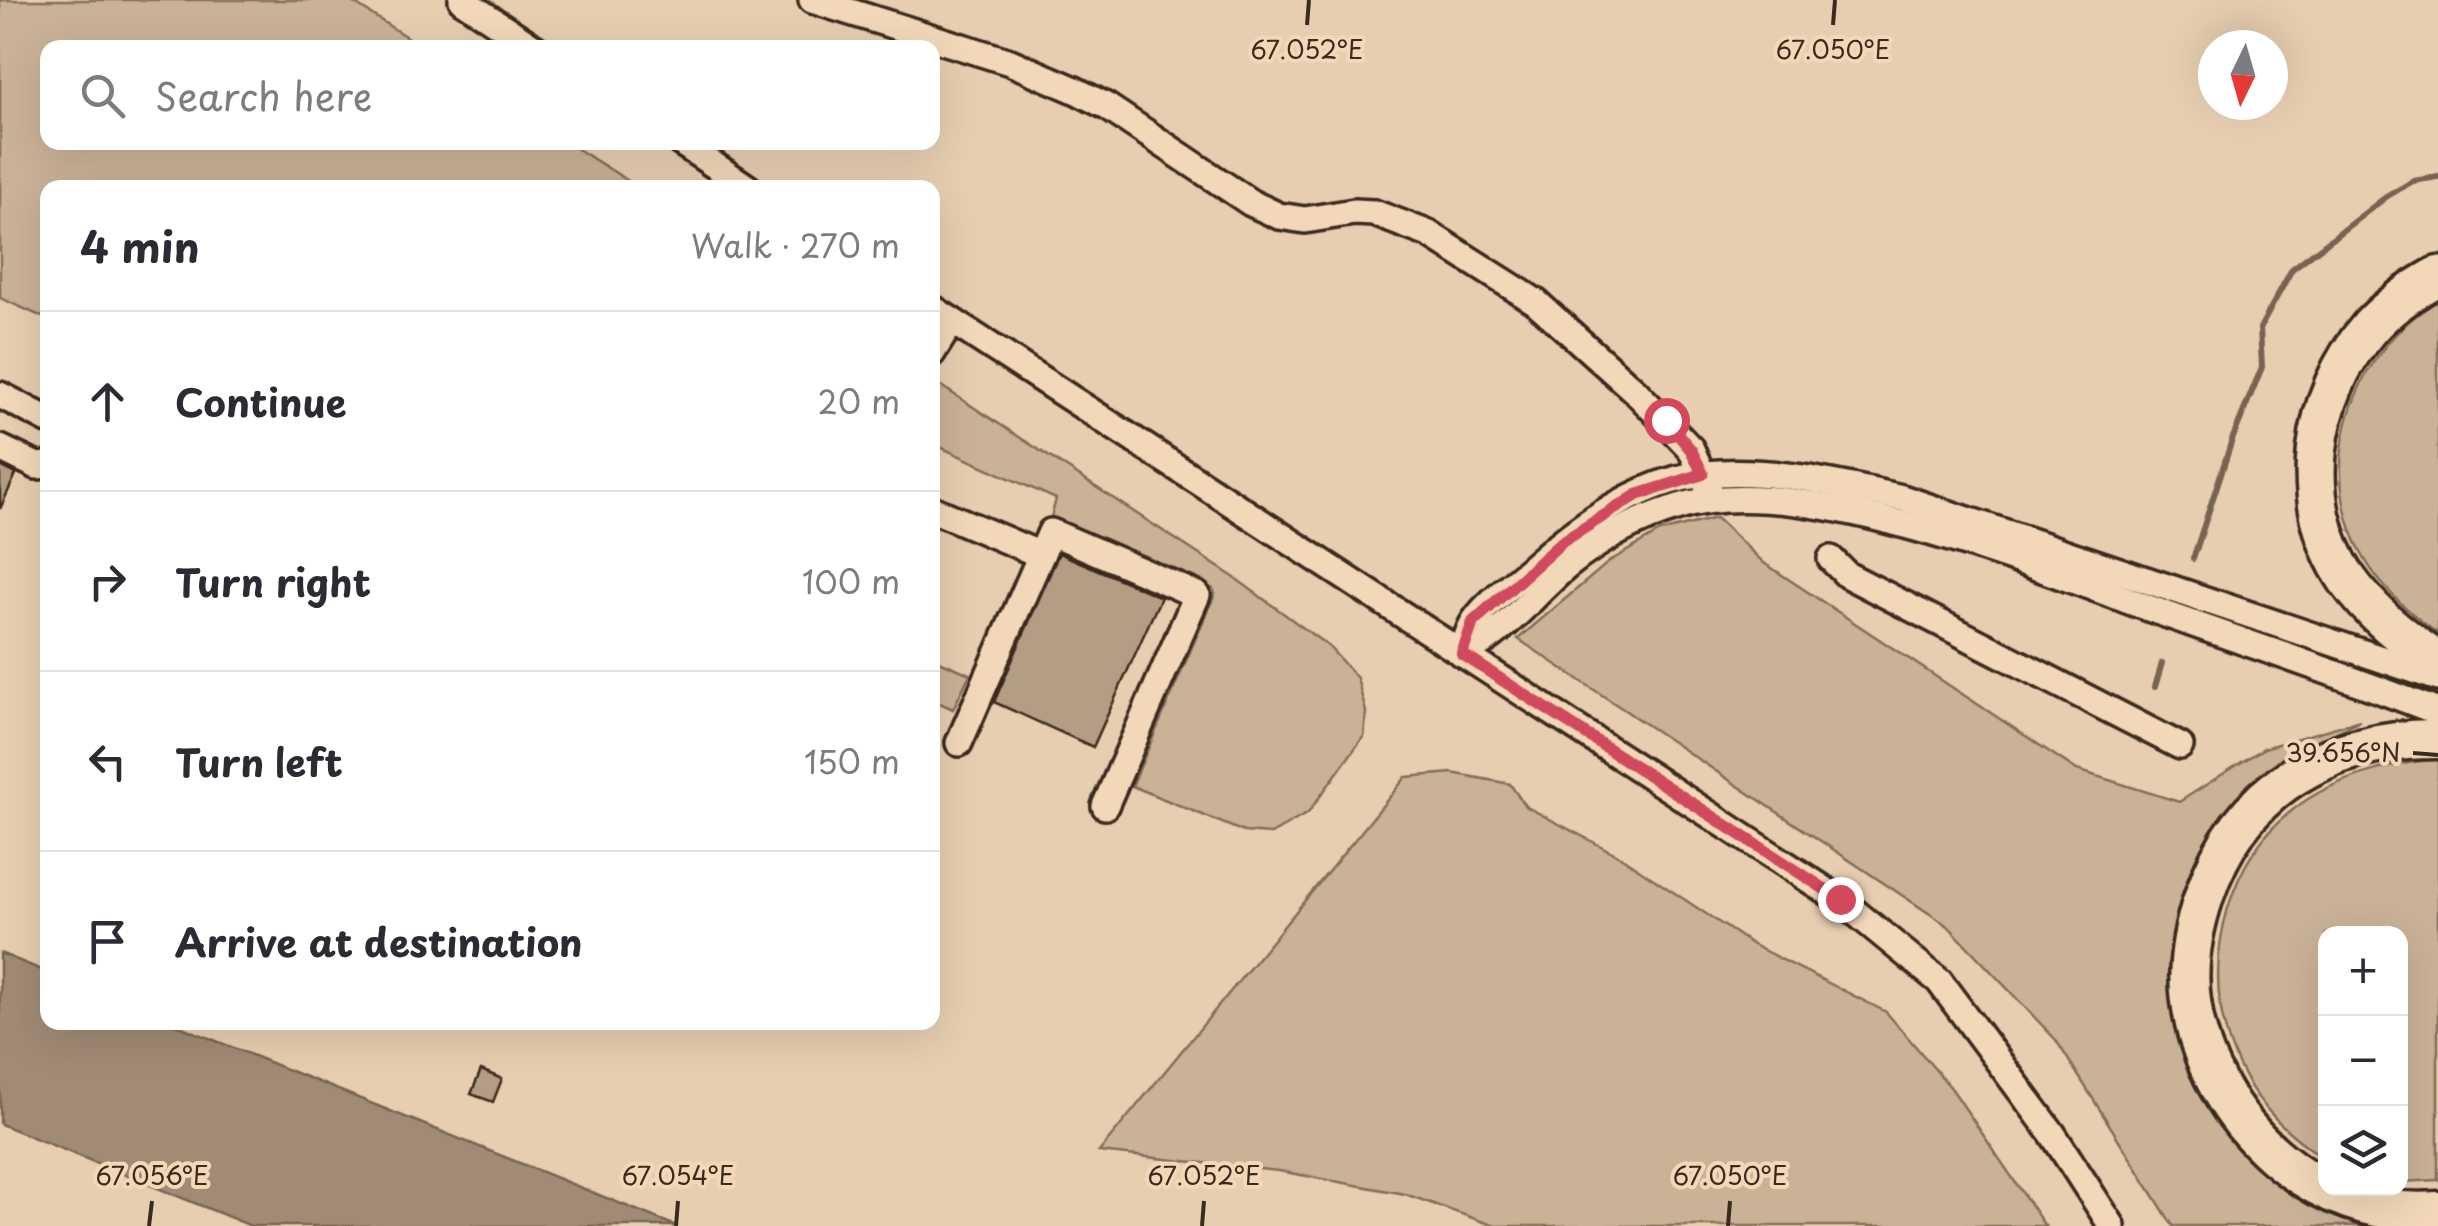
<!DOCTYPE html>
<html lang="en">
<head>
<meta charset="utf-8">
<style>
	:root { --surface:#fff; --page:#f7f7f7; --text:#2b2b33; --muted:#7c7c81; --line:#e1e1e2 }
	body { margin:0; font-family:"Playpen Sans",sans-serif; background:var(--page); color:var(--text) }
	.controls { position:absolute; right:30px; bottom:30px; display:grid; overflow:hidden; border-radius:20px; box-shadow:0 10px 40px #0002 }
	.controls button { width:90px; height:90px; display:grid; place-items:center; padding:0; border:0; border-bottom:2px solid var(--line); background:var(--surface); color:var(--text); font:50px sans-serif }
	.compass { position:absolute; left:2198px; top:30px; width:90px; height:90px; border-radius:50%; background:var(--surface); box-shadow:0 10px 40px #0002; rotate:185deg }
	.stop { position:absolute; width:30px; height:30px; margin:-22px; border:8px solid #d1495b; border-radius:50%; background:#fff }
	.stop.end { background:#d1495b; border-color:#fff; box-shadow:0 2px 10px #0008 }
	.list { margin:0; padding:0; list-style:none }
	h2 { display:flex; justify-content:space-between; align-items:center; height:130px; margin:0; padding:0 40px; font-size:42px }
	h2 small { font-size:32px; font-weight:400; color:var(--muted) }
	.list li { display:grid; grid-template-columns:65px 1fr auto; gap:30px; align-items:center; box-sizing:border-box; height:180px; padding:0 40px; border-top:2px solid var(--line) }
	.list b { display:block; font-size:38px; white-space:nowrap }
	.list em { font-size:32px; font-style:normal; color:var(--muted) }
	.icon { flex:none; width:55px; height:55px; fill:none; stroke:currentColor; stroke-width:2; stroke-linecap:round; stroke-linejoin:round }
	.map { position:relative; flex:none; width:2438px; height:1226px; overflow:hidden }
	.search { position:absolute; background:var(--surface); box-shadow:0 10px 40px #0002; left:40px; top:40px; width:900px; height:110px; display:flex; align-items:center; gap:25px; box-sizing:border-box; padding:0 35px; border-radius:20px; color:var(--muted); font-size:38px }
	.panel { position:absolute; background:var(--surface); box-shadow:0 10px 40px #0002; left:40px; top:180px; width:900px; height:850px; border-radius:20px }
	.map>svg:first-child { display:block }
</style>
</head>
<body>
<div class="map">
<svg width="2438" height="1226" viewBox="0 0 2438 1226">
	<rect width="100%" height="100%" fill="#e7ceb0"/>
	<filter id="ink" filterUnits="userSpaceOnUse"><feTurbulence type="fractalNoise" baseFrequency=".01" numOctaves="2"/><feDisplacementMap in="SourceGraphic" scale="20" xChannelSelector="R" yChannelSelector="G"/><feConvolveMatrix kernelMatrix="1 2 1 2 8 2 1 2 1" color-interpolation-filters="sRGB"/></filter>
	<g filter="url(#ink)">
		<g fill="#cab297" stroke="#826e5a" stroke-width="2.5">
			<path d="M0,0H349L422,47L48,48V142L568,143L638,187L48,188L47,319L0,298Z"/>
			<path d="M2438,300V634C2415,617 2393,598 2376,576C2308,485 2344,357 2438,300Z"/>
			<path d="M932,380L1235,578L1328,646L1357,678L1366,712L1364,736L1308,813L1271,834L1244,832L1132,786L1215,594L1213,589L1050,521L1056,499L933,444Z"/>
			<path d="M1716,518L1764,563L2077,770L2179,802L2264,748L2360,720C2313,745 2263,767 2228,809C2148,906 2154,1045 2233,1140C2246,1156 2259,1171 2276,1183C2306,1204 2338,1217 2374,1226H2173L2056,1040L1948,926L1518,639L1610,561L1660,532Z"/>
			<path d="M932,658L970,674L953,709L933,700Z"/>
			<path d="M2438,759V1180L2401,1182L2400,934H2326L2325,1158C2236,1104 2199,1008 2228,908C2239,872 2259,837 2289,813C2329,779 2387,764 2438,759Z"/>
			<path d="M1452,773L1510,784L1525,806L1616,854L1753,945L1886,1012L1952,1089L2045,1226H1495L1405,1194L1279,1171L1099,1152L1406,777Z"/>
		</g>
		<path fill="#a08b74" stroke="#786452" stroke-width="2.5" d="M0,953L47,972L48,1022L172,1023L676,1226H251L0,1124Z"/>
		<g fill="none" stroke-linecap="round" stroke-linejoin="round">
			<g stroke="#786452" stroke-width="6">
				<path d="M2193,559L2232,440L2262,367L2260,328L2292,269L2386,197L2413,181L2438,177"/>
				<path d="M2155,687L2162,663"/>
			</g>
		</g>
		<g fill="#b49d85" stroke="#3b2a1e" stroke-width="2.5">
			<path d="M0,466L16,474L0,509Z"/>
			<path d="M1059,553L1161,597L1093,747L994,702Z"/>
			<path d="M481,1070L502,1079L493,1102L471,1094Z"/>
		</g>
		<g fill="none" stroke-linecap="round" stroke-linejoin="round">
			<defs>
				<g id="minor">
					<path d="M462,0L535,48"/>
					<path d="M812,0L1010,62L1075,90L1106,106L1251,203L1279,216L1305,220L1354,212L1374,213L1429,234L1536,302L1636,392L1691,449L1713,499"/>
					<path d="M680,142L748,188"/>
					<path d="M932,308L1839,899L1939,981L2052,1133L2112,1226"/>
					<path d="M932,353L952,321"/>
					<path d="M0,395L48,420"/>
					<path d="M0,448L37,466L48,465"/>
					<path d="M932,509L1041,555"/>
					<path d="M1831,559L1847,575L2180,746"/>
					<path d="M1462,654C1465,644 1467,634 1472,625C1481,607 1516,581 1532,567C1579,525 1641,480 1705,474C1769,467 1840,484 1902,498L2438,678"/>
					<path d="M1462,654C1472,647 1485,642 1494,634C1520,614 1541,588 1566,567C1599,540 1639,519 1679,507C1801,468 2047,572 2168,615C2258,647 2349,677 2438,712"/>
					<path d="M959,743L1051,532L1197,595L1105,806"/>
				</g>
				<g id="highway">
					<path d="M2438,276C2413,290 2389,306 2370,327C2311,395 2295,502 2347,579C2371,613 2404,639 2438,662"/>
					<path d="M2438,739C2327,738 2240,788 2204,896C2193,929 2186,965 2191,1001C2206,1121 2315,1222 2438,1211"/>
				</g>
			</defs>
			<use href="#minor" stroke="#3b2a1e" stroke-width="32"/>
			<use href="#highway" stroke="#3b2a1e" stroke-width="45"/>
			<use href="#minor" stroke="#f2d8b9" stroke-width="25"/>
			<use href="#highway" stroke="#f2d8b9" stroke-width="38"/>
		</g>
	</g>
	<g fill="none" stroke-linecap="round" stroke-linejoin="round" filter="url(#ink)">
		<path stroke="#d1495b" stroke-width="12" d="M1666,420L1691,450L1703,474L1637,495L1562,542L1473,622L1462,654L1840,899"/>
	</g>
	<path fill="none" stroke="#3b2a1e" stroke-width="4" d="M1307,25L1309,0M1833,25L1835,0M2413,753L2438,755M149,1226L152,1201M676,1226L678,1201M1202,1226L1204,1201M1728,1226L1730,1201"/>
	<g font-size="25" text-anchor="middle" fill="#3b2a1e" stroke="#f2d8b9" stroke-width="8" stroke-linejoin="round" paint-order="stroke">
		<text x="1307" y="59">67.052°E</text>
		<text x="1833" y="59">67.050°E</text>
		<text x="2343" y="762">39.656°N</text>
		<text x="152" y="1185">67.056°E</text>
		<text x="678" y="1185">67.054°E</text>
		<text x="1204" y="1185">67.052°E</text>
		<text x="1730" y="1185">67.050°E</text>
	</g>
</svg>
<div class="controls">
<button>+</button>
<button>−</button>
<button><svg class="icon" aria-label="layers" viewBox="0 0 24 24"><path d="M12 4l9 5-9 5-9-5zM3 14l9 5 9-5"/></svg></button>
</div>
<svg class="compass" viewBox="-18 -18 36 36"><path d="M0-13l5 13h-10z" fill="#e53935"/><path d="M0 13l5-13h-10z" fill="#7c7c81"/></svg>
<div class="stop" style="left:1666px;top:420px"></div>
<div class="stop end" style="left:1840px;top:899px"></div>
<div class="search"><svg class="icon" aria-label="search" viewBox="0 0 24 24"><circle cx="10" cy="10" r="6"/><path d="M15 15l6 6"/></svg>Search here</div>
<section class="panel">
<h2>4 min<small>Walk · 270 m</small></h2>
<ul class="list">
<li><svg class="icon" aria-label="ahead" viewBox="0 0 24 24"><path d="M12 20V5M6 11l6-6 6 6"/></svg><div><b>Continue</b></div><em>20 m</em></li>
<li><svg class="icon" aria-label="right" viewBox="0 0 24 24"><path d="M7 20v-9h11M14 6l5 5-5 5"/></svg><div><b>Turn right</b></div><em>100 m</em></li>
<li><svg class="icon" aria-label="left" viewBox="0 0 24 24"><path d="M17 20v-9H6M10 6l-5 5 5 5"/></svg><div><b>Turn left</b></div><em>150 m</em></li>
<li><svg class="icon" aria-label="arrive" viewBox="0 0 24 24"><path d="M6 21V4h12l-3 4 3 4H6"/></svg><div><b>Arrive at destination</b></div></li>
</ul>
</section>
</div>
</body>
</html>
